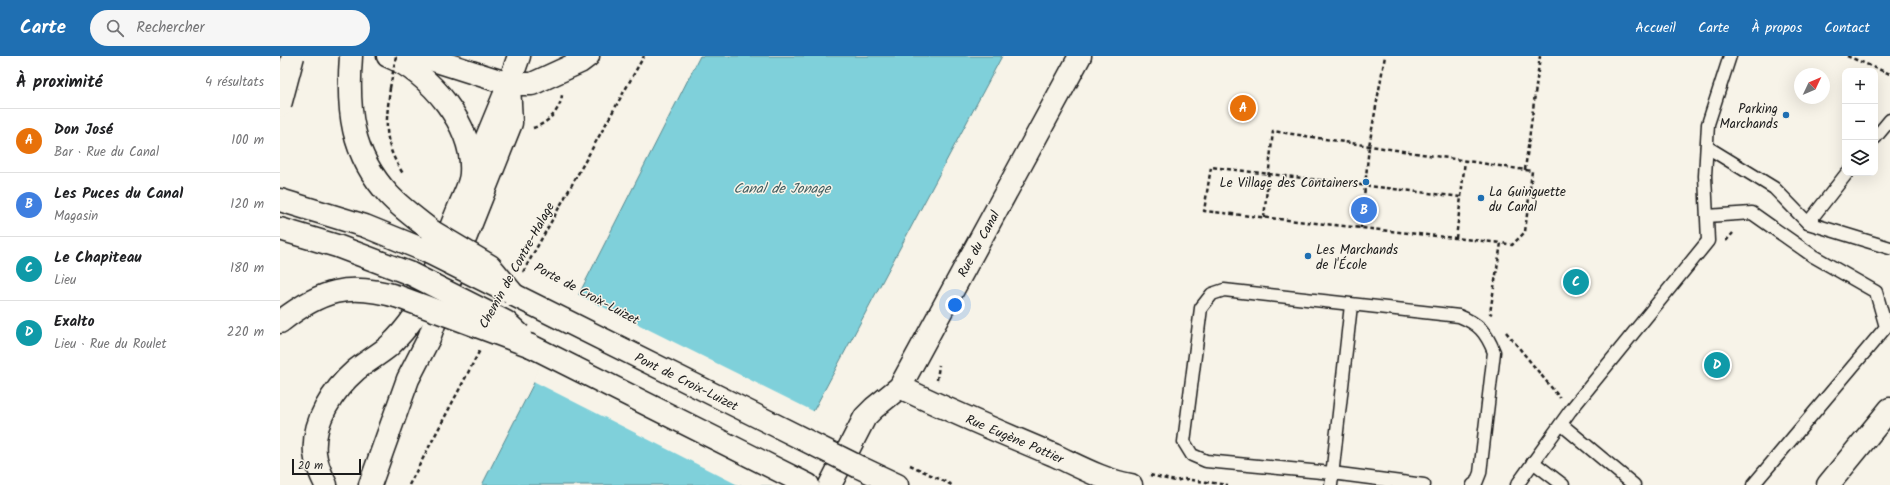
<!DOCTYPE html>
<html lang="fr">
<head>
<meta charset="utf-8">
<style>
	:root { --surface:#fff; --page:#f6f6f6; --text:#202124; --muted:#757577; --line:#e0e0e0; --accent:#1f6fb2 }
	body { margin:0; font-family:Kalam,sans-serif; background:var(--page); color:var(--text) }
	.controls { position:absolute; right:12px; top:12px; display:grid; overflow:hidden; border-radius:8px; box-shadow:0 4px 16px #0002 }
	.controls button { width:36px; height:36px; display:grid; place-items:center; padding:0; border:0; border-bottom:1px solid var(--line); background:var(--surface); color:var(--text); font:20px sans-serif }
	.compass { position:absolute; left:1514px; top:12px; width:36px; height:36px; border-radius:50%; background:var(--surface); box-shadow:0 4px 16px #0002; rotate:46deg }
	.scale { position:absolute; left:12px; bottom:10px; width:69px; box-sizing:border-box; padding-left:4px; border:2px solid #1c1c1c; border-top:0; font-size:11px; line-height:14px; white-space:nowrap; color:#1c1c1c; -webkit-text-stroke:3px #f7f3e8; paint-order:stroke }
	.you { position:absolute; left:675px; top:249px; width:14px; height:14px; margin:-10px; border:3px solid #fff; border-radius:50%; background:#1a73e8; box-shadow:0 0 0 6px #1a73e833 }
	.badge { display:grid; place-items:center; width:26px; height:26px; border-radius:50%; background:var(--accent); color:#fff; font-size:13px; font-weight:700 }
	.pin { position:absolute; translate:-50% -50%; border:2px solid #fff; box-shadow:0 1px 4px #0006 }
	.list { margin:0; padding:0; list-style:none }
	h2 { display:flex; justify-content:space-between; align-items:center; height:52px; margin:0; padding:0 16px; font-size:17px }
	h2 small { font-size:13px; font-weight:400; color:var(--muted) }
	.list li { display:grid; grid-template-columns:26px 1fr auto; gap:12px; align-items:center; box-sizing:border-box; height:64px; padding:0 16px; border-top:1px solid var(--line) }
	.list b { display:block; font-size:15px; white-space:nowrap }
	.list p { margin:0; font-size:13px; white-space:nowrap; color:var(--muted) }
	.list em { font-size:13px; font-style:normal; color:var(--muted) }
	.icon { flex:none; width:22px; height:22px; fill:none; stroke:currentColor; stroke-width:2; stroke-linecap:round; stroke-linejoin:round }
	.map { position:relative; flex:none; width:1610px; height:429px; overflow:hidden }
	header { display:flex; align-items:center; gap:24px; box-sizing:border-box; height:56px; padding:0 20px; background:var(--accent); color:#fff }
	header strong { font-size:19px }
	nav { display:flex; gap:22px; margin-inline-start:auto; font-size:14px }
	.search { width:280px; height:36px; background:var(--page); display:flex; align-items:center; gap:10px; box-sizing:border-box; padding:0 14px; border-radius:22px; color:var(--muted); font-size:15px }
	main { display:flex }
	aside { flex:1; background:var(--surface) }
	.map>svg:first-child { display:block }
</style>
</head>
<body>
<header>
<strong>Carte</strong>
<div class="search"><svg class="icon" aria-label="search" viewBox="0 0 24 24"><circle cx="10" cy="10" r="6"/><path d="M15 15l6 6"/></svg>Rechercher</div>
<nav><a>Accueil</a><a>Carte</a><a>À propos</a><a>Contact</a></nav>
</header>
<main>
<aside>
<h2>À proximité<small>4 résultats</small></h2>
<ul class="list">
<li><span class="badge" style="background:#e8710a">A</span><div><b>Don José</b><p>Bar · Rue du Canal</p></div><em>100 m</em></li>
<li><span class="badge" style="background:#3f7fe0">B</span><div><b>Les Puces du Canal</b><p>Magasin</p></div><em>120 m</em></li>
<li><span class="badge" style="background:#0f9aa8">C</span><div><b>Le Chapiteau</b><p>Lieu</p></div><em>180 m</em></li>
<li><span class="badge" style="background:#0f9aa8">D</span><div><b>Exalto</b><p>Lieu · Rue du Roulet</p></div><em>220 m</em></li>
</ul>
</aside>
<div class="map">
<svg width="1610" height="429" viewBox="0 0 1610 429">
	<rect width="100%" height="100%" fill="#f7f3e8"/>
	<filter id="ink" filterUnits="userSpaceOnUse"><feTurbulence type="fractalNoise" baseFrequency=".025" numOctaves="2"/><feDisplacementMap in="SourceGraphic" scale="8" xChannelSelector="R" yChannelSelector="G"/><feConvolveMatrix kernelMatrix="1 2 1 2 8 2 1 2 1" color-interpolation-filters="sRGB"/></filter>
	<g filter="url(#ink)">
		<path fill="#7fd0da" stroke="#57888e" d="M420,0H722L494,429H202Z"/>
		<path fill="#f7f3e8" d="M297,238L535,356L496,429H458L253,325Z"/>
		<g fill="none" stroke-linecap="round" stroke-linejoin="round">
			<defs>
				<g id="service">
					<path d="M1595,82L1610,64"/>
					<path d="M1427,91L1494,132L1528,167"/>
					<path d="M1567,117L1528,167L1610,192"/>
					<path d="M1427,160L1472,157L1533,200L1596,236L1606,271L1473,429"/>
					<path d="M1281,368L1354,429"/>
					<path d="M1253,406L1283,429"/>
					<path d="M1051,429L1071,249"/>
					<path d="M1144,429L1052,417L926,405L912,399L904,386L921,252L932,238L944,234L1179,260C1199,268 1206,276 1214,296L1200,417L1196,427L1193,429"/>
					<path d="M1237,429L1290,355L1428,185L1425,120L1428,68L1450,0"/>
				</g>
				<g id="minor">
					<path d="M229,28H252L300,6L308,0"/>
					<path id="s1" d="M620,331C671,356 723,377 774,399C798,410 825,425 851,429"/>
					<path id="s2" d="M550,429L585,361L594,352L620,331L800,0"/>
					<path d="M1548,429L1610,353"/>
				</g>
				<g id="tertiary">
					<path d="M193,115L229,28"/>
					<path d="M46,429C41,419 36,408 35,397C32,366 53,334 76,314C86,306 98,299 108,291C119,281 128,270 136,258C151,224 164,188 178,154C182,143 191,128 191,117C194,70 150,17 108,0"/>
				</g>
				<path id="secondary" d="M141,0L229,28"/>
				<g id="trunk">
					<path d="M71,0C67,54 71,98 109,139C122,153 138,164 153,176"/>
					<path d="M0,144L85,170L144,194"/>
					<path d="M0,173L57,190L131,218"/>
					<path d="M0,266C41,234 68,226 119,241"/>
					<path d="M90,429L128,323L149,282L184,185L231,67L229,28L239,0"/>
				</g>
				<g id="motorway">
					<path d="M251,290L528,429"/>
					<path d="M579,411L617,429"/>
				</g>
			</defs>
			<use href="#service" stroke="#1c1c1c" stroke-width="15"/>
			<use href="#minor" stroke="#1c1c1c" stroke-width="25"/>
			<use href="#tertiary" stroke="#1c1c1c" stroke-width="25"/>
			<use href="#secondary" stroke="#1c1c1c" stroke-width="25"/>
			<use href="#trunk" stroke="#1c1c1c" stroke-width="25"/>
			<use href="#motorway" stroke="#1c1c1c" stroke-width="25"/>
			<g stroke="#1c1c1c" stroke-width="2.5" stroke-dasharray="4 3" stroke-linecap="butt">
				<path d="M1567,0L1610,18"/>
				<path d="M110,32C106,69 102,86 124,119"/>
				<path d="M253,72C268,67 280,55 282,39"/>
				<path d="M1245,114L1260,0"/>
				<path d="M1181,141L1185,104"/>
				<path d="M984,162L993,75L1252,115L1245,176L1232,189L1222,187"/>
				<path d="M1081,172L1089,90L1105,0"/>
				<path d="M1176,182L1181,141L931,111L924,155L1221,187L1210,257L1212,258"/>
				<path d="M1446,185L1453,177"/>
				<path d="M243,216L364,0"/>
				<path d="M1226,276L1280,342"/>
				<path d="M657,324L659,309"/>
				<path d="M630,409L672,429"/>
				<path d="M870,419L895,425L904,423L948,429"/>
				<path d="M129,429L200,294"/>
			</g>
			<use href="#service" stroke="#f7f3e8" stroke-width="12"/>
			<use href="#minor" stroke="#f7f3e8" stroke-width="22"/>
			<use href="#tertiary" stroke="#f7f3e8" stroke-width="22"/>
			<use href="#secondary" stroke="#f7f3e8" stroke-width="22"/>
			<use href="#trunk" stroke="#f7f3e8" stroke-width="22"/>
			<use href="#motorway" stroke="#f7f3e8" stroke-width="22"/>
			<defs>
				<g id="trunk-bridge">
					<path d="M0,49L13,0"/>
					<path d="M153,176L210,210L234,239"/>
					<path d="M144,194L226,235"/>
					<path d="M131,218L226,266L240,279"/>
					<path d="M119,241L251,290"/>
				</g>
				<g id="motorway-bridge">
					<path id="s3" d="M234,239L579,411"/>
				</g>
			</defs>
			<use href="#trunk-bridge" stroke="#1c1c1c" stroke-width="25" stroke-linecap="butt"/>
			<use href="#motorway-bridge" stroke="#1c1c1c" stroke-width="25" stroke-linecap="butt"/>
			<path stroke="#1c1c1c" stroke-width="2.5" stroke-dasharray="4 3" stroke-linecap="butt" d="M110,32L116,0"/>
			<use href="#trunk-bridge" stroke="#f7f3e8" stroke-width="22"/>
			<use href="#motorway-bridge" stroke="#f7f3e8" stroke-width="22"/>
		</g>
	</g>
	<g fill="#1f6fb2" stroke="#f7f3e8" stroke-width="1.5">
		<circle cx="1506" cy="59" r="4"/>
		<circle cx="1086" cy="126" r="4"/>
		<circle cx="1201" cy="142" r="4"/>
		<circle cx="1028" cy="200" r="4"/>
	</g>
	<g text-anchor="middle" stroke-width="3" stroke-linejoin="round" paint-order="stroke">
		<g font-size="13" fill="#1c1c1c" stroke="#f7f3e8" text-anchor="end">
			<text x="1498" y="57">Parking<tspan x="1498" dy="15">Marchands</tspan></text>
			<text x="1078" y="131">Le Village des Containers</text>
			<text x="1209" y="140" text-anchor="start">La Guinguette<tspan x="1209" dy="15">du Canal</tspan></text>
			<text x="1036" y="198" text-anchor="start">Les Marchands<tspan x="1036" dy="15">de l'École</tspan></text>
		</g>
		<g font-size="13" fill="#1c1c1c" stroke="#f7f3e8">
			<text dy="5" stroke="none"><textPath href="#s2" startOffset="286">Rue du Canal</textPath></text>
			<text transform="translate(236 209) rotate(-61)" y="5">Chemin de Contre-Halage</text>
			<text transform="translate(307 237) rotate(28)" y="5">Porte de Croix-Luizet</text>
			<text dy="5" stroke="none"><textPath href="#s3" startOffset="193">Pont de Croix-Luizet</textPath></text>
			<text dy="5" stroke="none"><textPath href="#s1" startOffset="126">Rue Eugène Pottier</textPath></text>
		</g>
		<g font-size="14" font-style="italic" fill="#3f5b5e" stroke="#f7f3e8">
			<text x="502" y="137">Canal de Jonage</text>
		</g>
	</g>
</svg>
<div class="controls">
<button>+</button>
<button>−</button>
<button><svg class="icon" aria-label="layers" viewBox="0 0 24 24"><path d="M12 4l9 5-9 5-9-5zM3 14l9 5 9-5"/></svg></button>
</div>
<svg class="compass" viewBox="-18 -18 36 36"><path d="M0-13l5 13h-10z" fill="#e53935"/><path d="M0 13l5-13h-10z" fill="#757577"/></svg>
<div class="scale">20 m</div>
<div class="you"></div>
<div class="pin badge" style="left:963px;top:52px;background:#e8710a">A</div>
<div class="pin badge" style="left:1084px;top:154px;background:#3f7fe0">B</div>
<div class="pin badge" style="left:1296px;top:226px;background:#0f9aa8">C</div>
<div class="pin badge" style="left:1437px;top:309px;background:#0f9aa8">D</div>
</div>
</main>
</body>
</html>
